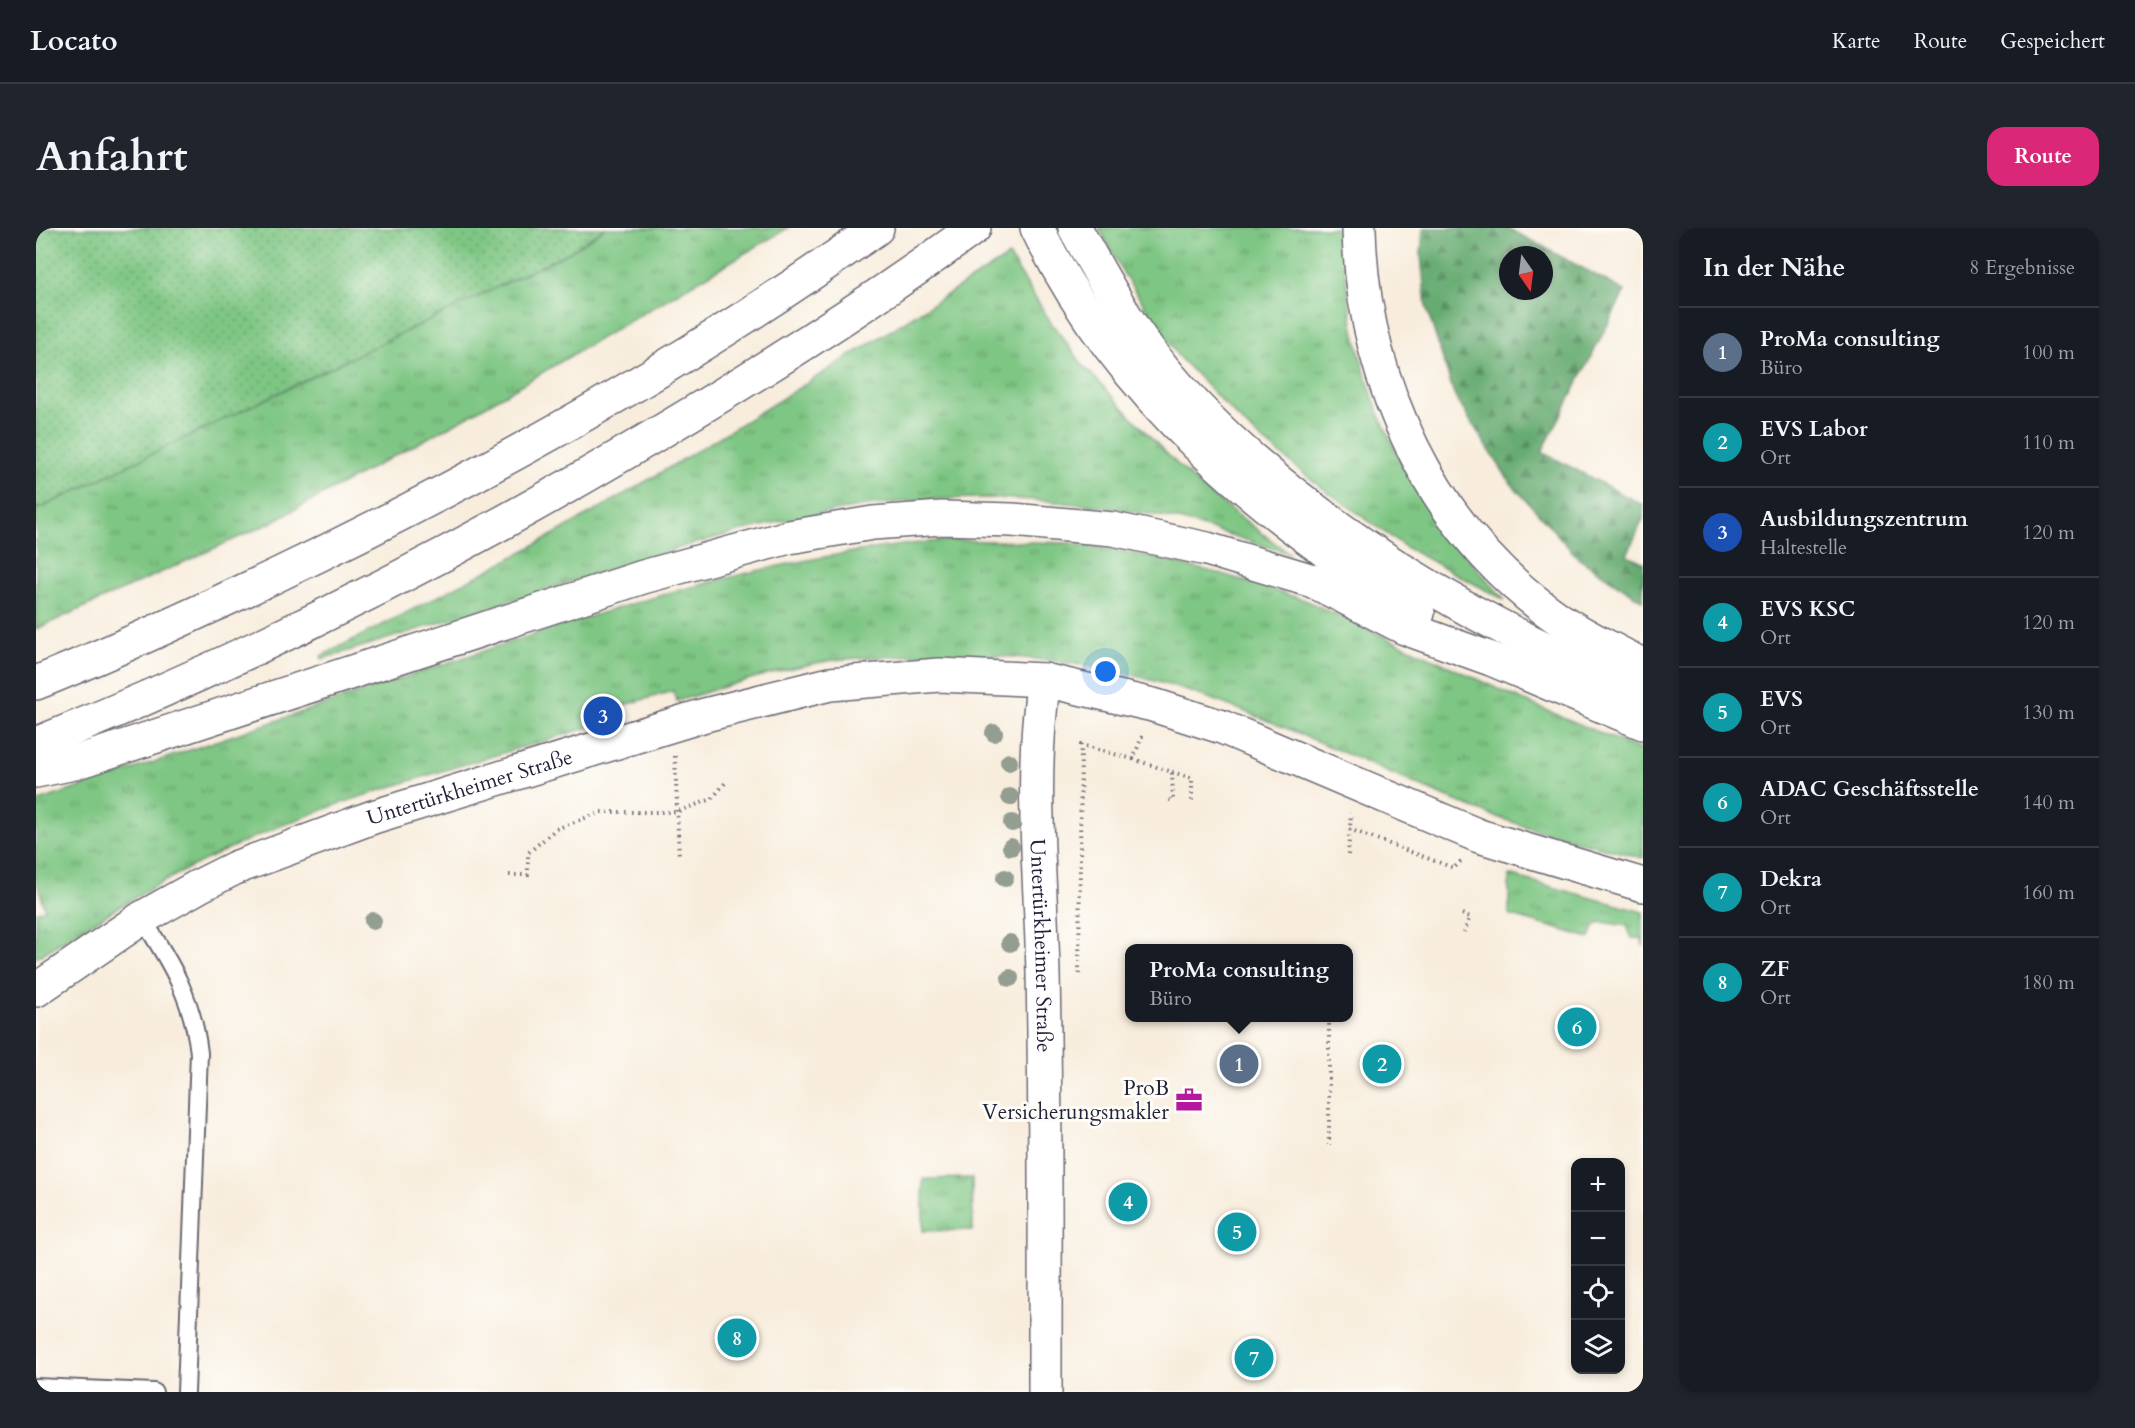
<!DOCTYPE html>
<html lang="de">
<head>
<meta charset="utf-8">
<style>
	:root { --surface:#171b24; --page:#20242c; --text:#f1f3f6; --muted:#9ea1a6; --line:#363941; --accent:#db2777 }
	body { margin:0; font-family:Cardo,serif; background:var(--page); color:var(--text) }
	.controls { position:absolute; right:18px; bottom:18px; display:grid; overflow:hidden; border-radius:12px; box-shadow:0 3px 9px #0003 }
	.controls button { width:54px; height:54px; display:grid; place-items:center; padding:0; border:0; border-bottom:2px solid var(--line); background:var(--surface); color:var(--text); font:30px sans-serif }
	.compass { position:absolute; left:1463px; top:18px; width:54px; height:54px; border-radius:50%; background:var(--surface); box-shadow:0 3px 9px #0003; rotate:166deg }
	.you { position:absolute; left:1070px; top:444px; width:21px; height:21px; margin:-15px; border:4px solid #fff; border-radius:50%; background:#1a73e8; box-shadow:0 0 0 9px #1a73e833 }
	.badge { display:grid; place-items:center; width:39px; height:39px; border-radius:50%; background:var(--accent); color:#fff; font-size:20px; font-weight:700 }
	.pin { position:absolute; translate:-50% -50%; border:3px solid #fff; box-shadow:0 2px 6px #0006 }
	.popup { position:absolute; left:1089px; top:716px; width:228px; height:78px; box-sizing:border-box; display:grid; place-content:center; border-radius:12px; background:var(--surface); filter:drop-shadow(0 2px 4px #0005); font-size:20px; white-space:nowrap; color:var(--muted) }
	.popup b { font-size:22px; color:var(--text) }
	.popup::after { content:''; position:absolute; left:50%; top:100%; margin-left:-12px; border:12px solid transparent; border-top-color:var(--surface) }
	.list { margin:0; padding:0; list-style:none }
	h2 { display:flex; justify-content:space-between; align-items:center; height:78px; margin:0; padding:0 24px; font-size:26px }
	h2 small { font-size:20px; font-weight:400; color:var(--muted) }
	.list li { display:grid; grid-template-columns:39px 1fr auto; gap:18px; align-items:center; box-sizing:border-box; height:90px; padding:0 24px; border-top:2px solid var(--line) }
	.list b { display:block; font-size:22px; white-space:nowrap }
	.list p { margin:0; font-size:20px; white-space:nowrap; color:var(--muted) }
	.list em { font-size:20px; font-style:normal; color:var(--muted) }
	.icon { flex:none; width:33px; height:33px; fill:none; stroke:currentColor; stroke-width:2; stroke-linecap:round; stroke-linejoin:round }
	.map { position:relative; flex:none; width:1607px; height:1164px; overflow:hidden; border-radius:18px }
	header { display:flex; align-items:center; gap:36px; box-sizing:border-box; height:84px; padding:0 30px; background:var(--surface); border-bottom:2px solid var(--line) }
	header strong { font-size:28px }
	nav { display:flex; gap:33px; margin-inline-start:auto; font-size:21px }
	.intro { display:flex; align-items:center; justify-content:space-between; box-sizing:border-box; height:144px; padding:0 36px }
	h1 { margin:0; font-size:42px }
	.button { padding:15px 27px; border-radius:18px; background:var(--accent); color:#fff; font-size:21px; font-weight:700 }
	main { display:flex; gap:36px; padding:0 36px }
	aside { flex:1; background:var(--surface); border-radius:18px; box-shadow:0 3px 9px #0003 }
	.map>svg:first-child { display:block }
</style>
</head>
<body>
<header>
<strong>Locato</strong>
<nav><a>Karte</a><a>Route</a><a>Gespeichert</a></nav>
</header>
<div class="intro"><h1>Anfahrt</h1><a class="button">Route</a></div>
<main>
<div class="map">
<svg width="1607" height="1164" viewBox="0 0 1607 1164">
	<defs>
		<pattern id="grass-tufts" width="24" height="20" patternUnits="userSpaceOnUse" patternTransform="scale(1.5)"><rect width="24" height="20" fill="#7ec683"/><path d="M3 7l-1-3M5 7V3M7 7l1-3M15 17l-1-3M17 17v-4M19 17l1-3" fill="none" stroke="#67a06c"/></pattern>
		<pattern id="forest-firs" width="22" height="20" patternUnits="userSpaceOnUse" patternTransform="scale(1.5)"><rect width="22" height="20" fill="#66ab71"/><path d="M5 1l3.5 6h-7zM16 11l3.5 6h-7z" fill="#548b5e"/></pattern>
		<pattern id="park-dots" width="8" height="8" patternUnits="userSpaceOnUse" patternTransform="scale(1.5)"><rect width="8" height="8" fill="#7ec683"/><path d="M2 2h.1M6 6h.1" fill="none" stroke="#67a06c" stroke-width="1.8" stroke-linecap="round"/></pattern>
	</defs>
	<rect width="100%" height="100%" fill="#fdfcf7"/>
	<filter id="ink" filterUnits="userSpaceOnUse"><feTurbulence type="fractalNoise" baseFrequency=".0167" numOctaves="2"/><feDisplacementMap in="SourceGraphic" scale="12" xChannelSelector="R" yChannelSelector="G"/><feConvolveMatrix kernelMatrix="1 2 1 2 8 2 1 2 1" color-interpolation-filters="sRGB"/></filter>
	<filter id="wash" filterUnits="userSpaceOnUse"><feTurbulence type="fractalNoise" baseFrequency=".008" numOctaves="4" result="noise"/><feDisplacementMap in="SourceGraphic" scale="24" xChannelSelector="R" yChannelSelector="G"/><feGaussianBlur stdDeviation="1.35" result="paint"/><feColorMatrix in="noise" values="0 0 0 0 0 0 0 0 0 0 0 0 0 0 0 0 0 1.4 0 .05"/><feComposite in="paint" operator="in"/></filter>
	<g filter="url(#wash)">
		<rect width="100%" height="100%" fill="#f8eddd"/>
		<g fill="url(#grass-tufts)" stroke="#50745f" stroke-width="1.5">
			<path d="M569,0H752L427,191L232,296L0,401V282L534,24Z"/>
			<path d="M1063,0H1308C1307,109 1344,216 1409,303C1428,327 1449,349 1469,372L1371,320L1289,262L1214,202L1142,128L1089,48Z"/>
			<path d="M973,28L1014,93L1047,137L1128,223L1167,261L1254,326C1214,314 1174,299 1134,290C1084,280 1031,274 980,271C817,262 659,313 506,363C433,386 360,408 286,431L285,428C380,380 475,332 566,279C704,199 838,112 973,28Z"/>
			<path d="M916,312L1034,315L1095,325L1186,346L1269,372L1484,471L1607,523V630C1550,615 1492,602 1437,580C1320,534 1198,468 1074,442C999,427 924,424 848,429C829,430 810,430 792,433C741,441 691,458 641,473L637,463L554,487L557,498C435,536 306,567 190,622C123,653 62,691 0,730V684L9,681L0,652V574C132,529 264,485 396,440C566,383 736,326 916,312Z"/>
			<path d="M1473,647L1607,684V719L1606,710H1596L1591,698L1566,694L1559,697L1554,710L1473,687Z"/>
			<path d="M936,950L937,1002L887,1003V951Z"/>
		</g>
		<path fill="url(#forest-firs)" stroke="#446656" stroke-width="1.5" fill-rule="evenodd" d="M1387,0H1472L1589,63L1506,224L1607,277V291L1591,327L1607,334V373L1543,331L1474,254L1419,169L1390,78L1385,27ZM1472,27H1508V63H1472Z"/>
		<path fill="url(#park-dots)" stroke="#50745f" stroke-width="1.5" d="M0,0H569L534,24L0,282Z"/>
	</g>
	<g filter="url(#ink)">
		<g fill="none" stroke-linecap="round" stroke-linejoin="round">
			<defs>
				<g id="service">
					<path d="M106,690C135,735 157,771 163,825L150,1164"/>
					<path d="M0,1159L118,1164"/>
				</g>
				<g id="minor">
					<path id="s1" d="M1008,452C993,549 1005,649 1007,746C1010,886 1009,1025 1009,1164"/>
					<path id="s2" d="M0,762L106,690L163,658L199,640L337,589L669,487L794,456L903,447L1008,452L1117,477L1186,499L1443,608L1607,657"/>
				</g>
				<g id="motorway">
					<path d="M1001,0C1082,168 1226,288 1382,385"/>
					<path d="M1039,0C1059,36 1078,72 1101,106C1210,261 1431,397 1607,462"/>
					<path d="M1323,0C1326,151 1396,304 1523,391C1549,409 1580,422 1607,438"/>
					<path d="M0,455C80,423 159,386 237,349C447,249 651,135 841,0"/>
					<path d="M0,516C206,433 403,335 594,222C712,153 828,80 938,0"/>
					<path d="M0,543L38,535L607,349L753,309L837,295L906,290L976,292L1077,301L1171,321L1277,353L1369,400L1455,431L1607,495"/>
				</g>
			</defs>
			<use href="#service" stroke="#6d6974" stroke-width="20"/>
			<use href="#minor" stroke="#6d6974" stroke-width="36"/>
			<use href="#motorway" stroke="#6d6974" stroke-width="36"/>
			<g stroke="#6d6974" stroke-width="4" stroke-dasharray="1.5 4.5" stroke-linecap="butt">
				<path d="M639,528L643,629"/>
				<path d="M1097,531L1136,544L1137,572H1133"/>
				<path d="M1136,544L1156,550V576"/>
				<path d="M1313,601L1418,640L1425,633"/>
				<path d="M1312,627L1315,585"/>
				<path d="M473,647H492V625L520,601L565,584H640L676,571L689,555"/>
				<path d="M1426,686L1434,689L1428,704"/>
				<path d="M1043,746L1045,517L1097,531L1107,506"/>
				<path d="M1293,790V917"/>
			</g>
			<use href="#service" stroke="#fff" stroke-width="16"/>
			<use href="#minor" stroke="#fff" stroke-width="33"/>
			<use href="#motorway" stroke="#fff" stroke-width="33"/>
		</g>
		<g fill="#949d92">
			<circle cx="958" cy="505" r="9"/>
			<circle cx="973" cy="534" r="9"/>
			<circle cx="974" cy="569" r="9"/>
			<circle cx="976" cy="595" r="9"/>
			<circle cx="975" cy="619" r="9"/>
			<circle cx="969" cy="650" r="9"/>
			<circle cx="337" cy="693" r="9"/>
			<circle cx="974" cy="715" r="9"/>
			<circle cx="974" cy="750" r="9"/>
		</g>
	</g>
	<defs>
		<symbol id="office-bare" viewBox="-9 -9 18 18"><path d="M-6-3h4V-5.5h4V-3h4V5H-6ZM-1-4.5V-3h2v-1.5ZM-6 0V1H6V0Z" fill="#b5179e" stroke="#fdfcf7" stroke-width="2.5" paint-order="stroke"/></symbol>
	</defs>
	<g fill-rule="evenodd">
		<use href="#office-bare" x="1134" y="853" width="38" height="38"/>
	</g>
	<g text-anchor="middle" stroke-width="6" stroke-linejoin="round" paint-order="stroke">
		<g font-size="21" fill="#22223b" stroke="#fdfcf7">
			<text dy="7" stroke="none"><textPath href="#s2" startOffset="482">Untertürkheimer Straße</textPath></text>
			<text dy="7" stroke="none"><textPath href="#s1" startOffset="266">Untertürkheimer Straße</textPath></text>
		</g>
		<g font-size="21" fill="#22223b" stroke="#fdfcf7" text-anchor="end">
			<text x="1133" y="867">ProB<tspan x="1133" dy="24">Versicherungsmakler</tspan></text>
		</g>
	</g>
</svg>
<div class="controls">
<button>+</button>
<button>−</button>
<button><svg class="icon" aria-label="locate" viewBox="0 0 24 24"><circle cx="12" cy="12" r="6"/><path d="M12 2v4M12 18v4M2 12h4M18 12h4"/></svg></button>
<button><svg class="icon" aria-label="layers" viewBox="0 0 24 24"><path d="M12 4l9 5-9 5-9-5zM3 14l9 5 9-5"/></svg></button>
</div>
<svg class="compass" viewBox="-18 -18 36 36"><path d="M0-13l5 13h-10z" fill="#e53935"/><path d="M0 13l5-13h-10z" fill="#9ea1a6"/></svg>
<div class="you"></div>
<div class="pin badge" style="left:1203px;top:836px;background:#5c6f8a">1</div>
<div class="popup"><b>ProMa consulting</b>Büro</div>
<div class="pin badge" style="left:1346px;top:836px;background:#0f9aa8">2</div>
<div class="pin badge" style="left:567px;top:488px;background:#1a4fb4">3</div>
<div class="pin badge" style="left:1092px;top:974px;background:#0f9aa8">4</div>
<div class="pin badge" style="left:1201px;top:1004px;background:#0f9aa8">5</div>
<div class="pin badge" style="left:1541px;top:799px;background:#0f9aa8">6</div>
<div class="pin badge" style="left:1218px;top:1130px;background:#0f9aa8">7</div>
<div class="pin badge" style="left:701px;top:1110px;background:#0f9aa8">8</div>
</div>
<aside>
<h2>In der Nähe<small>8 Ergebnisse</small></h2>
<ul class="list">
<li><span class="badge" style="background:#5c6f8a">1</span><div><b>ProMa consulting</b><p>Büro</p></div><em>100 m</em></li>
<li><span class="badge" style="background:#0f9aa8">2</span><div><b>EVS Labor</b><p>Ort</p></div><em>110 m</em></li>
<li><span class="badge" style="background:#1a4fb4">3</span><div><b>Ausbildungszentrum</b><p>Haltestelle</p></div><em>120 m</em></li>
<li><span class="badge" style="background:#0f9aa8">4</span><div><b>EVS KSC</b><p>Ort</p></div><em>120 m</em></li>
<li><span class="badge" style="background:#0f9aa8">5</span><div><b>EVS</b><p>Ort</p></div><em>130 m</em></li>
<li><span class="badge" style="background:#0f9aa8">6</span><div><b>ADAC Geschäftsstelle</b><p>Ort</p></div><em>140 m</em></li>
<li><span class="badge" style="background:#0f9aa8">7</span><div><b>Dekra</b><p>Ort</p></div><em>160 m</em></li>
<li><span class="badge" style="background:#0f9aa8">8</span><div><b>ZF</b><p>Ort</p></div><em>180 m</em></li>
</ul>
</aside>
</main>
</body>
</html>
